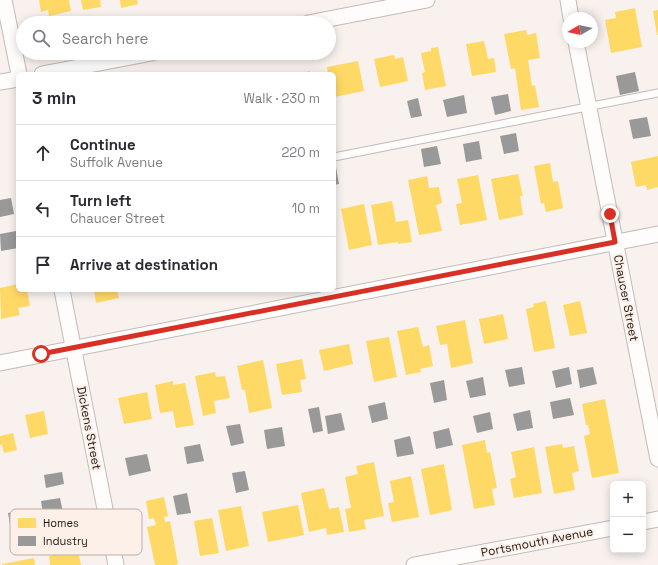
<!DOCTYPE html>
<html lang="en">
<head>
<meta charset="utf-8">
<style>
	:root { --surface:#fff; --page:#f7f7f7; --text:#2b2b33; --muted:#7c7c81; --line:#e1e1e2 }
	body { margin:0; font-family:"Space Grotesk",sans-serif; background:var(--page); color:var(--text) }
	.controls { position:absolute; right:12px; bottom:12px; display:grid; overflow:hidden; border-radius:6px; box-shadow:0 2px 10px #0003 }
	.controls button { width:36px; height:36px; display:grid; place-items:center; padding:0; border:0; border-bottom:1px solid var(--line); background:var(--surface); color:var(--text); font:20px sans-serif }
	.compass { position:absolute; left:562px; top:12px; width:36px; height:36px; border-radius:50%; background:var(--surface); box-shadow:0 2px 10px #0003; rotate:261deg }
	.stop { position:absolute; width:12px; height:12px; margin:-9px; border:3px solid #d93025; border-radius:50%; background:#fff }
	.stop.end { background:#d93025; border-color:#fff; box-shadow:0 1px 4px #0008 }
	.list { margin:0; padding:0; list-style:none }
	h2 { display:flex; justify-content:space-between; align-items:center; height:52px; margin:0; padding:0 16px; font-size:17px }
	h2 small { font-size:13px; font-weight:400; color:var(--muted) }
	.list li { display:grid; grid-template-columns:26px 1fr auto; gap:12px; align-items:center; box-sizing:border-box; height:56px; padding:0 16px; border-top:1px solid var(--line) }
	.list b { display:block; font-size:15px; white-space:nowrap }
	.list p { margin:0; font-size:13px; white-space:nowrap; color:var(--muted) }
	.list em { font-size:13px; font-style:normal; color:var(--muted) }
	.icon { flex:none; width:22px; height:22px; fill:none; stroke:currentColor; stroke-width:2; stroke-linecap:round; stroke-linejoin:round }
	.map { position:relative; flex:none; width:658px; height:565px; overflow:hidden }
	.search { position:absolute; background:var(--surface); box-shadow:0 2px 10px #0003; left:16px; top:16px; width:320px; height:44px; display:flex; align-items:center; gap:10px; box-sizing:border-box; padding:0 14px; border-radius:22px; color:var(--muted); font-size:15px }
	.panel { position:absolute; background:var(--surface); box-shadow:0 2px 10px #0003; left:16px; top:72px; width:320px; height:220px; border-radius:6px }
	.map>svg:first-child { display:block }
</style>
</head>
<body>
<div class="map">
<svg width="658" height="565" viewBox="0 0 658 565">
	<rect width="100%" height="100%" fill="#f8f1ee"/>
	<g fill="#ffd966">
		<path d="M39,0H69L71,11L49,16L48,10L41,12Z"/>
		<path d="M81,0H100L101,7L83,10Z"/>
		<path d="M120,0H137L138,4L121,8Z"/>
		<path d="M635,8L642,47L611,53L605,20L616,18L615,12Z"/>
		<path d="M658,10V35H657L653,11Z"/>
		<path d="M526,30L527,35L536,33L540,58L528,60L532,86L535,85L539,107L521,110L515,68L511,69L504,34Z"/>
		<path d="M484,41L488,59L494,58L496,72L472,76L466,44Z"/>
		<path d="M438,47L446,86L425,90L422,73L425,72L421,53L431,51V48Z"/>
		<path d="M394,55L395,59L403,57L408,81L380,87L374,59Z"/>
		<path d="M358,61L364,91L334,97V74H328L327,67Z"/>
		<path d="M310,71V74H301L300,73Z"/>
		<path d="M658,156V187L647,190L646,185L636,187L631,162Z"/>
		<path d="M550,163L553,182L558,181L563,208L546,212L544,203L541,204L534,166Z"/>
		<path d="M518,174L523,196H520L523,215L499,220L491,179Z"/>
		<path d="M478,175L487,220L460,225L456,204L462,203L457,179Z"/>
		<path d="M427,176L429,188L439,187L442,203L436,205L442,231L419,235L408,180Z"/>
		<path d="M392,201L396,222L408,220L412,242L398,244V242L378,245L371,205Z"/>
		<path d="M364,204L372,245L349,250L341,209Z"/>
		<path d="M18,284V290H27L30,306L18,308L20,315L1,319L0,288Z"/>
		<path d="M94,290H117L119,298L96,303Z"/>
		<path d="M546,301L555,348L534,352L526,309L534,307L533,304Z"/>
		<path d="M580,301L587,333L570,336L563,305Z"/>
		<path d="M503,314L508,339L484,344L479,319Z"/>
		<path d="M465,320L473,363L451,368L447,344L440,345L436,326Z"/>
		<path d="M418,327L423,347L429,345L433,366L420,369L421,372L406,375L397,331Z"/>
		<path d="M389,337L397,377L374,382L366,341Z"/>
		<path d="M349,344L353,364L324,371L319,350Z"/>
		<path d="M302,359L306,379L300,380L302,392L282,395L276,364Z"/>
		<path d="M263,360L272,408L249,413L245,390H242L237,366Z"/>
		<path d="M215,372L216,377L225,376L230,398L214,401L216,413L203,416L195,376Z"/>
		<path d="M173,381V385L185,383L194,425L176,428L173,411L160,413L155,385Z"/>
		<path d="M147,392L152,419L124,424L118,398Z"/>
		<path d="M605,399L619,473L592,478L584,436L590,434L588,425H586L582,404Z"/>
		<path d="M44,411L48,434L30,438L25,415Z"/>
		<path d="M13,433L17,450L4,453L2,445H0V436Z"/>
		<path d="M485,440L487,453L490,452L497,488L492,489L495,505L474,509L462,445Z"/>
		<path d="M562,444L563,448L574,446L579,471L572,473L575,490L554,494L545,447Z"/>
		<path d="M534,447L542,493L514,498L510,479L516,477L511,452Z"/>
		<path d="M374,462L384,516L364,520L366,529L349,532L345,509L351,508L345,477L358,474L356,466Z"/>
		<path d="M444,464L452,510L430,515L421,469Z"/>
		<path d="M411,476L419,517L392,522L388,503L394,502L390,481Z"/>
		<path d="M324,488L329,509L339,507L344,532L327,535L326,528L309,532L301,493Z"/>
		<path d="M164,497L168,516L164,517L165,522L170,521L178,564L175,565H155L147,527L156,525L154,518L149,519L146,501Z"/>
		<path d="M298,505L304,535L268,542L262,512Z"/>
		<path d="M241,506L249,546L226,551L218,510Z"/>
		<path d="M212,518L219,553L200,556L194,521Z"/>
		<path d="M61,543L62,549L77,546L81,565H50L49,556L52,555L50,546Z"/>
		<path d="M34,558L35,565H2V564Z"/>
	</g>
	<g fill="#999">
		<path d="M635,72L639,91L620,95L616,76Z"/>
		<path d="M508,94L511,111L495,115L491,97Z"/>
		<path d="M464,95L467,113L447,117L443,100Z"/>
		<path d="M418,98L422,116L411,118L407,101Z"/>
		<path d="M647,117L651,136L633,139L629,120Z"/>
		<path d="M516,133L519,151L504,154L500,136Z"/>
		<path d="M479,141L482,159L466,162L463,144Z"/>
		<path d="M437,146L441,164L424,167L421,149Z"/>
		<path d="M334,167H336L339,184L334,185Z"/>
		<path d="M11,198L14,214L0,217V200Z"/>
		<path d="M16,231L18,248L1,251L0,234Z"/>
		<path d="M522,367L525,384L509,387L505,370Z"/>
		<path d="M569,367L572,384L556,388L552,371Z"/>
		<path d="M593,367L597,384L580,388L577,370Z"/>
		<path d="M483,377L486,395L470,398L466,381Z"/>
		<path d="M444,380L447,400L434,403L430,383Z"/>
		<path d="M570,398L574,415L553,419L550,402Z"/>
		<path d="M385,402L388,419L372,423L368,406Z"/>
		<path d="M319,407L323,431L313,433L308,409Z"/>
		<path d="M530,410L533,428L517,431L513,414Z"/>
		<path d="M490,412L493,429L477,433L473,416Z"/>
		<path d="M341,413L345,430L328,434L325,416Z"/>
		<path d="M240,424L244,443L231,446L226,426Z"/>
		<path d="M282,427L285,446L267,449L264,430Z"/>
		<path d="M449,428L453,445L436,449L433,432Z"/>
		<path d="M410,436L414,454L397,457L394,440Z"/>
		<path d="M200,444L204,461L187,464L184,447Z"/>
		<path d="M147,454L151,471L129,476L125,458Z"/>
		<path d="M245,471L249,490L236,493L232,473Z"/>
		<path d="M62,472L64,484L46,488L44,475Z"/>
		<path d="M187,493L191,513L177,515L173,496Z"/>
		<path d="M60,498L64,517L44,520L41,501Z"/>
		<path d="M26,509L30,527L11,530L8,513Z"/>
	</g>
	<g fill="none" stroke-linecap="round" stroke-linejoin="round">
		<defs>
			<path id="lane" d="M334,157L658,93"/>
			<g id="street">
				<path d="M4,0L19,74"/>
				<path d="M568,0L571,18"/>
				<path d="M308,23L427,0"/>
				<path d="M576,42L658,459"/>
				<path d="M42,74L152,53"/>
				<path d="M0,82L18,79"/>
				<path d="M62,290L116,565"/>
				<path d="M0,363L658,234"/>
				<path d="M643,522L658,519"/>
				<path d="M414,565L613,528"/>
			</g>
		</defs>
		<use href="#lane" stroke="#c2bbb7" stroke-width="9"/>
		<use href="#street" stroke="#c2bbb7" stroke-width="17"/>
		<use href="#lane" stroke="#fefdfc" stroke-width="7"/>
		<use href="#street" stroke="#fefdfc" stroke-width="15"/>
	</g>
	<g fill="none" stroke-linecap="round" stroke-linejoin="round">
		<path stroke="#d93025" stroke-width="5" d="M41,354L615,242L610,214"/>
	</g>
	<g text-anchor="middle" stroke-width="4" stroke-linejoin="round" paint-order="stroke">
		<g font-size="12" fill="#1f1713" stroke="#fdf0e9">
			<text transform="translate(626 298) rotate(79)" y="4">Chaucer Street</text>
			<text transform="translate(89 428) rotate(79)" y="4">Dickens Street</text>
			<text transform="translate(537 542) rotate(-11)" y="4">Portsmouth Avenue</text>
		</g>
	</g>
	<rect x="10" y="509" width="132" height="46" rx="6" fill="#fdf0e9" stroke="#baafa9" stroke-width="1"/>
	<rect x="18" y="518" width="18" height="10" fill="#ffd966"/>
	<rect x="18" y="536" width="18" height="10" fill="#999"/>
	<g font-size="11" fill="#1f1713">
		<text x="43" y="527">Homes</text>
		<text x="43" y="545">Industry</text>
	</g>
</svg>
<div class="controls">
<button>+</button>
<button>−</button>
</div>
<svg class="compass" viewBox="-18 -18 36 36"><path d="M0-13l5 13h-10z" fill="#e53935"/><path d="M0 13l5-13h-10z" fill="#7c7c81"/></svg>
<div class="stop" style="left:41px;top:354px"></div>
<div class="stop end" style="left:610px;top:214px"></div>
<div class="search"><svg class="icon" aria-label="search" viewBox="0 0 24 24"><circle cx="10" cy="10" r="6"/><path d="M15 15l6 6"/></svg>Search here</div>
<section class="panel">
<h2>3 min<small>Walk · 230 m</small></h2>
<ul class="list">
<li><svg class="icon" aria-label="ahead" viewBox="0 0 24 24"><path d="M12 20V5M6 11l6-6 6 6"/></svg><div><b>Continue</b><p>Suffolk Avenue</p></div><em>220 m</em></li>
<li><svg class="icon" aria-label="left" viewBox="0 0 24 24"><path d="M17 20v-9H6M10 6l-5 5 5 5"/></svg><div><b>Turn left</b><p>Chaucer Street</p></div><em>10 m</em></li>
<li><svg class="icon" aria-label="arrive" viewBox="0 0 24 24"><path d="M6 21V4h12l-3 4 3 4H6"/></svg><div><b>Arrive at destination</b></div></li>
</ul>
</section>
</div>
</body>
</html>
